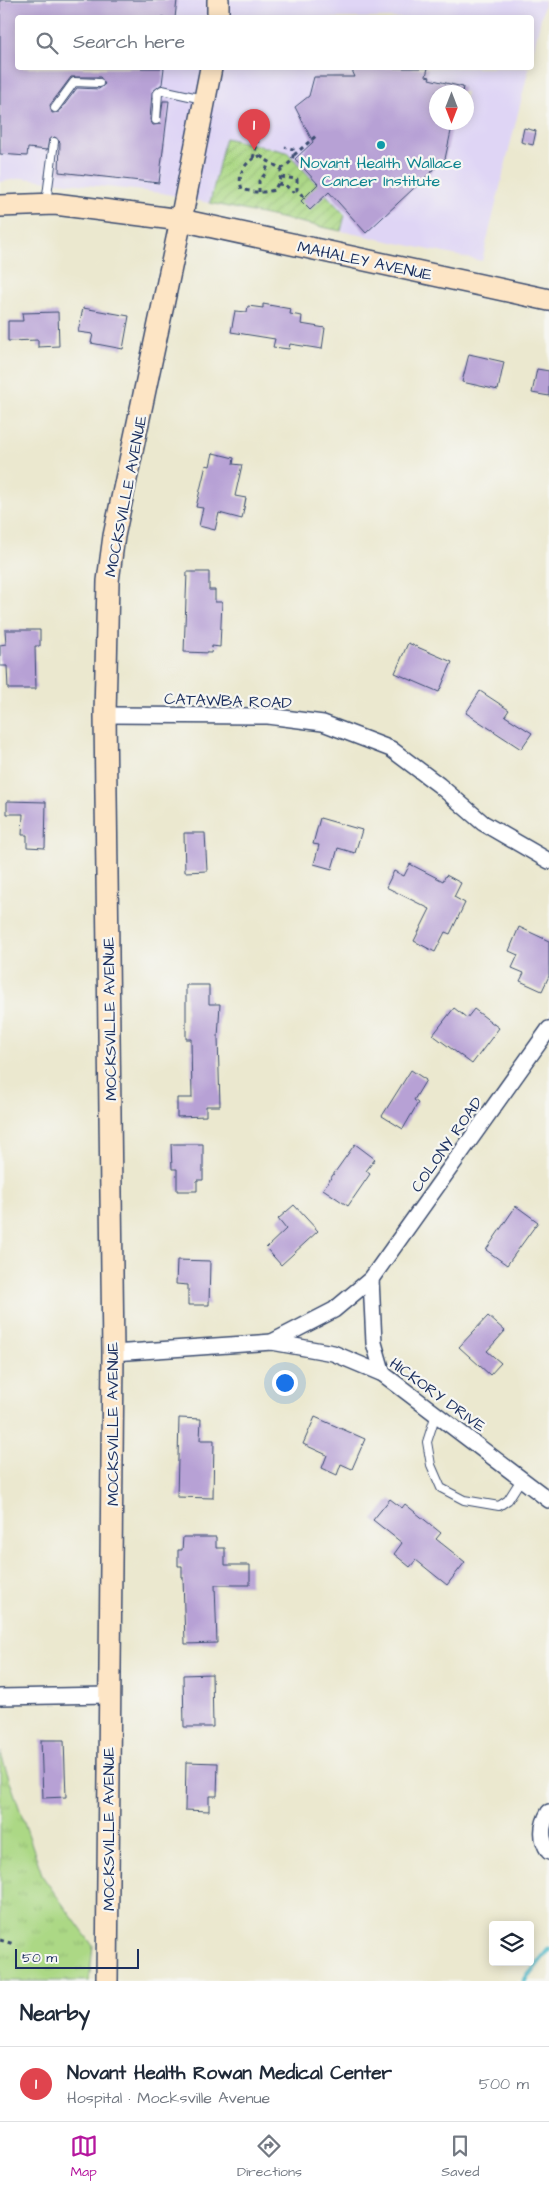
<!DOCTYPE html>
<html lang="en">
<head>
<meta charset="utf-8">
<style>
	:root { --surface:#fff; --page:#f6f6f7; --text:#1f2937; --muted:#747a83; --line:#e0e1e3; --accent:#b5179e }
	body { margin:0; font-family:"Architects Daughter",sans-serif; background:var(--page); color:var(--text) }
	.controls { position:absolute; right:15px; bottom:15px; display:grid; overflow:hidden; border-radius:5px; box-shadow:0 2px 12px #0003 }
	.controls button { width:45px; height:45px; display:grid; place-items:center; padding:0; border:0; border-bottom:1px solid var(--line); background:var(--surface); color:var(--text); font:25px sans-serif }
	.compass { position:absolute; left:429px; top:85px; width:45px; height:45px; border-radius:50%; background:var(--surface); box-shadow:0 2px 12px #0003; rotate:180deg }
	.scale { position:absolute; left:15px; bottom:12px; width:124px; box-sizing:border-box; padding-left:5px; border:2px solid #1b2f5e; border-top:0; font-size:14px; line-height:18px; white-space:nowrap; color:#1b2f5e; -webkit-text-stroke:4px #f6f6f2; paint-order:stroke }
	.you { position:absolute; left:284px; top:1382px; width:18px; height:18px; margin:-12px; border:4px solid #fff; border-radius:50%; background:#1a73e8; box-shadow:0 0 0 8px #1a73e833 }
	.badge { display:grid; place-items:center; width:32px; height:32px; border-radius:50%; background:var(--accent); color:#fff; font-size:16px; font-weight:700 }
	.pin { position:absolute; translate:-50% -41px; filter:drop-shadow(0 1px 2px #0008) }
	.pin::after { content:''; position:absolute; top:26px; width:18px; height:15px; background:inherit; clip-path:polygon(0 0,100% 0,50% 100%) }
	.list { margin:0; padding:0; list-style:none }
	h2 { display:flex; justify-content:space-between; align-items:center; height:65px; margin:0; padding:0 20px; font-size:21px }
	h2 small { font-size:16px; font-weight:400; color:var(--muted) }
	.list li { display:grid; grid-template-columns:32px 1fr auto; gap:15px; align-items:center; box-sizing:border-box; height:75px; padding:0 20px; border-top:1px solid var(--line) }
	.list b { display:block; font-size:19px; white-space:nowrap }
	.list p { margin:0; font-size:16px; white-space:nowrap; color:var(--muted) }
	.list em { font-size:16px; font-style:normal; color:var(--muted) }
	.icon { flex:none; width:28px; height:28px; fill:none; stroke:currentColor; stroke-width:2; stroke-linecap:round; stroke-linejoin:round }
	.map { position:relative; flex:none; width:549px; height:1981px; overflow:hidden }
	.search { position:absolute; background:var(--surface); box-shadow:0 2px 12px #0003; left:15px; right:15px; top:15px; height:55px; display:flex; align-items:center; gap:12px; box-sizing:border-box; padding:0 18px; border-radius:5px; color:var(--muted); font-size:19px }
	.sheet { height:140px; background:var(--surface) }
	nav { display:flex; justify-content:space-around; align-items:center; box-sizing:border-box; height:70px; border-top:1px solid var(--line); background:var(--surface); font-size:14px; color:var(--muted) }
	nav a { display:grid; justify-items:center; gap:2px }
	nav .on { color:var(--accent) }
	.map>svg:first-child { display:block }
</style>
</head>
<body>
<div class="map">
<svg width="549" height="1981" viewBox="0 0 549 1981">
	<defs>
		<pattern id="grass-tufts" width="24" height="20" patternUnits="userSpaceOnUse" patternTransform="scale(1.25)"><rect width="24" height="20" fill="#acd885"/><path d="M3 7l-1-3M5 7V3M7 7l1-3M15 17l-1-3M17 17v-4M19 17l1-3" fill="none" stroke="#93ba75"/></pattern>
		<pattern id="garden-furrows" width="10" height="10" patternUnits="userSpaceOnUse" patternTransform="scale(1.25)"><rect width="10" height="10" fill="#acd885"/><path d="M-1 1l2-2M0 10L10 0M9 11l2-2" fill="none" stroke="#93ba75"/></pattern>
	</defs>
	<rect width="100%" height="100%" fill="#f6f6f2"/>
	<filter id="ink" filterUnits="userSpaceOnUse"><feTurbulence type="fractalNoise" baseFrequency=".02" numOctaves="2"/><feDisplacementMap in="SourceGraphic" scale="10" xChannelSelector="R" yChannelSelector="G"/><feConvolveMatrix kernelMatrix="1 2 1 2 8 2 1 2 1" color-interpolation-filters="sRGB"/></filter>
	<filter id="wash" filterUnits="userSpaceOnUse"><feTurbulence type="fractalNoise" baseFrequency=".0096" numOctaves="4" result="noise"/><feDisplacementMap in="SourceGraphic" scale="20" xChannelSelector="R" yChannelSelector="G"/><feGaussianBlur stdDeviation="1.12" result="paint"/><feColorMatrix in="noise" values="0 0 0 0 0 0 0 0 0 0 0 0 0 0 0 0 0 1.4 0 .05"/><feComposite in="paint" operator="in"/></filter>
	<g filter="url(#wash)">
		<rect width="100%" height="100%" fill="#ebe8cf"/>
		<path fill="#dfd5f5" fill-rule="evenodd" d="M0,0H545L532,57V18H18V68H529L482,261L162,193L23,178L0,182ZM436,92H466V122H436Z"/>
		<path fill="url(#grass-tufts)" stroke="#648472" d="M0,1752L43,1877L93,1946L89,1981H0Z"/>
		<path fill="url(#garden-furrows)" stroke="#648472" d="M225,138L287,152L345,215L341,231L210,203Z"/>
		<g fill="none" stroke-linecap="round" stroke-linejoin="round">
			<path stroke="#4cb8c8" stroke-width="5" d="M524,1981L549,1949"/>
		</g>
		<g id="blocks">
			<g fill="#b7a1d5" fill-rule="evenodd">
				<path d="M0,0H177L175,18H18V68H164L162,84L152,92L150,120L153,125L160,124L163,101H169L159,183L59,172L60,142L55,137L49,139L47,150L28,148L27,156L0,154ZM71,77H100L105,84L99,89L77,88L59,112L52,113L50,105Z"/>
				<path d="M351,68H428L426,76L430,77L429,79L463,87L462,92H436V122H453L445,159L366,233L329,192L310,210L301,201L318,184L295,159L313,142L295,107L309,96L314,77H355Z"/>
				<path d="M524,128L536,131L533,145L521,142Z"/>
				<path d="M263,304L291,309L290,314L302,316L301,324L325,328L322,349L290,344L289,349L273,347L275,339L231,332L235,311L247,312L248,306L263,308Z"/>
				<path d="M83,308L129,316L123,349L91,343L93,334L78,332Z"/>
				<path d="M58,312L59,346L38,347V340L8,341V321H23L22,313Z"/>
				<path d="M469,354L504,362L498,390L462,382Z"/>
				<path d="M537,369L549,371V396L532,393Z"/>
				<path d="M213,453L234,458L233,464L242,465L235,496L246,498L242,519L219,513L215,530L199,526L203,508L196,507L206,465L210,466Z"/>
				<path d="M187,572H209V590H215V602H222L220,647L212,646L211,653L184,652Z"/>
				<path d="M5,630H40V646H35L36,689H8L7,666H0V645L6,644Z"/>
				<path d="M408,643L452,662L439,692L395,673Z"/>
				<path d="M480,691L509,710L505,716L532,733L521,749L466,713Z"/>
				<path d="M7,801L46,802L45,848L27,847V835H22L23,814H7Z"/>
				<path d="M320,818L362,830L355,853L338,848L332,869L314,864L319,845L313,844Z"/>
				<path d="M184,833H205L207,871L185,872Z"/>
				<path d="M410,864L443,881L446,875L461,883L454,897L465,903L450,934L445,932L435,952L414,941L430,909L386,887L394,871L404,876Z"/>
				<path d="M519,927L549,941V976L542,991L520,981L524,973L512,968L518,955L509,951Z"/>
				<path d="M186,985H209V1004H220L218,1038L220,1106H206V1116L177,1117V1098H192L191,1039H186Z"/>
				<path d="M454,1008L467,1018L474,1009L499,1028L472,1064L433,1035Z"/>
				<path d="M411,1070L426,1080L414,1100L418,1103L403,1129L382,1116Z"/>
				<path d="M171,1144H203V1180H197V1191H177V1169H172Z"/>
				<path d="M355,1144L375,1159L366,1171L370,1174L348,1206L323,1189Z"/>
				<path d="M294,1205L318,1231L281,1265L266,1248L286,1229L278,1219Z"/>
				<path d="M516,1206L538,1222L507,1265L486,1250Z"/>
				<path d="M177,1260L210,1261L209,1305H188V1285L176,1284Z"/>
				<path d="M488,1316L505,1331L487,1351L501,1363L490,1375L459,1347Z"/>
				<path d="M315,1417L365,1439L352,1469L341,1464L337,1475L322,1468L327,1455L303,1444Z"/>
				<path d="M179,1418L201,1419L200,1440H214L213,1498L177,1497Z"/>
				<path d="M390,1499L402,1508L405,1504L441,1533L436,1539L465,1562L447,1585L416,1560L410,1567L394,1554L402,1543L373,1520Z"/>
				<path d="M183,1537H216V1548H225V1565H250V1585H215L217,1643L185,1644L183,1577H182V1566H178V1550H182Z"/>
				<path d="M212,1674L213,1727H184L183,1675Z"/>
				<path d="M41,1740H64L66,1797L43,1798Z"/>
				<path d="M186,1762L218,1763L217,1796H209V1811L185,1810Z"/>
			</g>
		</g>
	</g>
	<g filter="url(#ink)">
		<use href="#blocks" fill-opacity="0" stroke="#3a4b6f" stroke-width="1"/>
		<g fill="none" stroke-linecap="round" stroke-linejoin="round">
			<defs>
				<g id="lane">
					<path d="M55,108L74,82L99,83"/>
					<path d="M156,120L158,93L162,90L203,99"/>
					<path d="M46,203L54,142"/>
					<path d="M436,1414L427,1442L431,1465L441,1488L464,1500L499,1506L508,1500L522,1478"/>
				</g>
				<g id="street">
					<path d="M105,715L268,716L323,723L391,749L439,785L483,823L549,861"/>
					<path d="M371,1279L374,1343L383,1374"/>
					<path d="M272,1342L334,1310L371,1279L549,1029"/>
					<path d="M113,1353L272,1342L333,1353L383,1374L549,1500"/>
					<path d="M0,1697L109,1695"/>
					<path d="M549,1812C541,1825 540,1839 549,1852"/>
				</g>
				<g id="secondary">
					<path d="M218,18V0"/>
					<path d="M0,206L55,204L181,220L549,300"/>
					<path d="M107,1981L113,1353L105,715L108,581L114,536L181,220L211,68"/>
				</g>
			</defs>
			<use href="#lane" stroke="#3a4b6f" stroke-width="10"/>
			<use href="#street" stroke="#3a4b6f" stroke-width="18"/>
			<use href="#secondary" stroke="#3a4b6f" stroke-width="24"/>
			<g stroke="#3a4b6f" stroke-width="3" stroke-dasharray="4 4" stroke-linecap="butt">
				<path d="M294,155L317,135"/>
				<path d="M260,156L281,169C281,178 279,183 274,190C263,193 254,193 242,189C236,174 246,160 260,156Z"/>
				<path d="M253,158L258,141"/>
				<path d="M281,169C289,164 295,160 293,149L285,147"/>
				<path d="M281,177L297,179V190L304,197"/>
				<path d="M278,184L285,185L293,192L297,190"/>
				<path d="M259,192V181L265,174L269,161"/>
				<path d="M0,1940L14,1944"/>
			</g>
			<use href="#lane" stroke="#fff" stroke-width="8"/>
			<use href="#street" stroke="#fff" stroke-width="15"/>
			<use href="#secondary" stroke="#fde5c5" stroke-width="21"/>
		</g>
	</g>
	<circle fill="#0f9aa8" stroke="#f6f6f2" stroke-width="2" cx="381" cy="145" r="5"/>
	<g text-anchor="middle" stroke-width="4.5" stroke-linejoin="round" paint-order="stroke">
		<g font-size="16" fill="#0d838f" stroke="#f6f6f2">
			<text x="381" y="168">Novant Health Wallace<tspan x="381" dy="18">Cancer Institute</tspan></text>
		</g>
		<g font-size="16" fill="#1b2f5e" stroke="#f6f6f2">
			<text transform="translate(365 260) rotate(12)" y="6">MAHALEY AVENUE</text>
			<text transform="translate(125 496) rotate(-79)" y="6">MOCKSVILLE AVENUE</text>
			<text transform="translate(228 700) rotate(2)" y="6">CATAWBA ROAD</text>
			<text transform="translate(109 1019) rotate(-91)" y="6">MOCKSVILLE AVENUE</text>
			<text transform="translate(446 1144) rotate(-55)" y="6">COLONY ROAD</text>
			<text transform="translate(438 1394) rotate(36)" y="6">HICKORY DRIVE</text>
			<text transform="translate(112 1424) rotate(-90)" y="6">MOCKSVILLE AVENUE</text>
			<text transform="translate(108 1829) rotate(-90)" y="6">MOCKSVILLE AVENUE</text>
		</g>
	</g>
</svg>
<div class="controls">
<button><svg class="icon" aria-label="layers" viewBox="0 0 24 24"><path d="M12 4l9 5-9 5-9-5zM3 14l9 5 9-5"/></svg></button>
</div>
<svg class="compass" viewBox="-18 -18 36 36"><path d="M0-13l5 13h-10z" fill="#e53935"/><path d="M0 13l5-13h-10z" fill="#747a83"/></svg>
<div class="scale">50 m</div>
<div class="you"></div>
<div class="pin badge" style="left:254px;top:150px;background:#e0444e">1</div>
<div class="search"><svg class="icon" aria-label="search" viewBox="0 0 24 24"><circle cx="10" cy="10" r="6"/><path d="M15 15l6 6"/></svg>Search here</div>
</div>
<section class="sheet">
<h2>Nearby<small></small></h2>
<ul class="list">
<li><span class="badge" style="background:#e0444e">1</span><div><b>Novant Health Rowan Medical Center</b><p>Hospital · Mocksville Avenue</p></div><em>500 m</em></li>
</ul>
</section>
<nav>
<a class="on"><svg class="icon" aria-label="map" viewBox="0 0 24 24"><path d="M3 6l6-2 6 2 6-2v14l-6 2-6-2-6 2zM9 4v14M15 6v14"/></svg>Map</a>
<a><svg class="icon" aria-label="directions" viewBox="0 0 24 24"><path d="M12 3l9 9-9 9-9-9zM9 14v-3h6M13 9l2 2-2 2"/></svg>Directions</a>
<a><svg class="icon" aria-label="saved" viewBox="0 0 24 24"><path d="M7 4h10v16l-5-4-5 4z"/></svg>Saved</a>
</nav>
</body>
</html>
